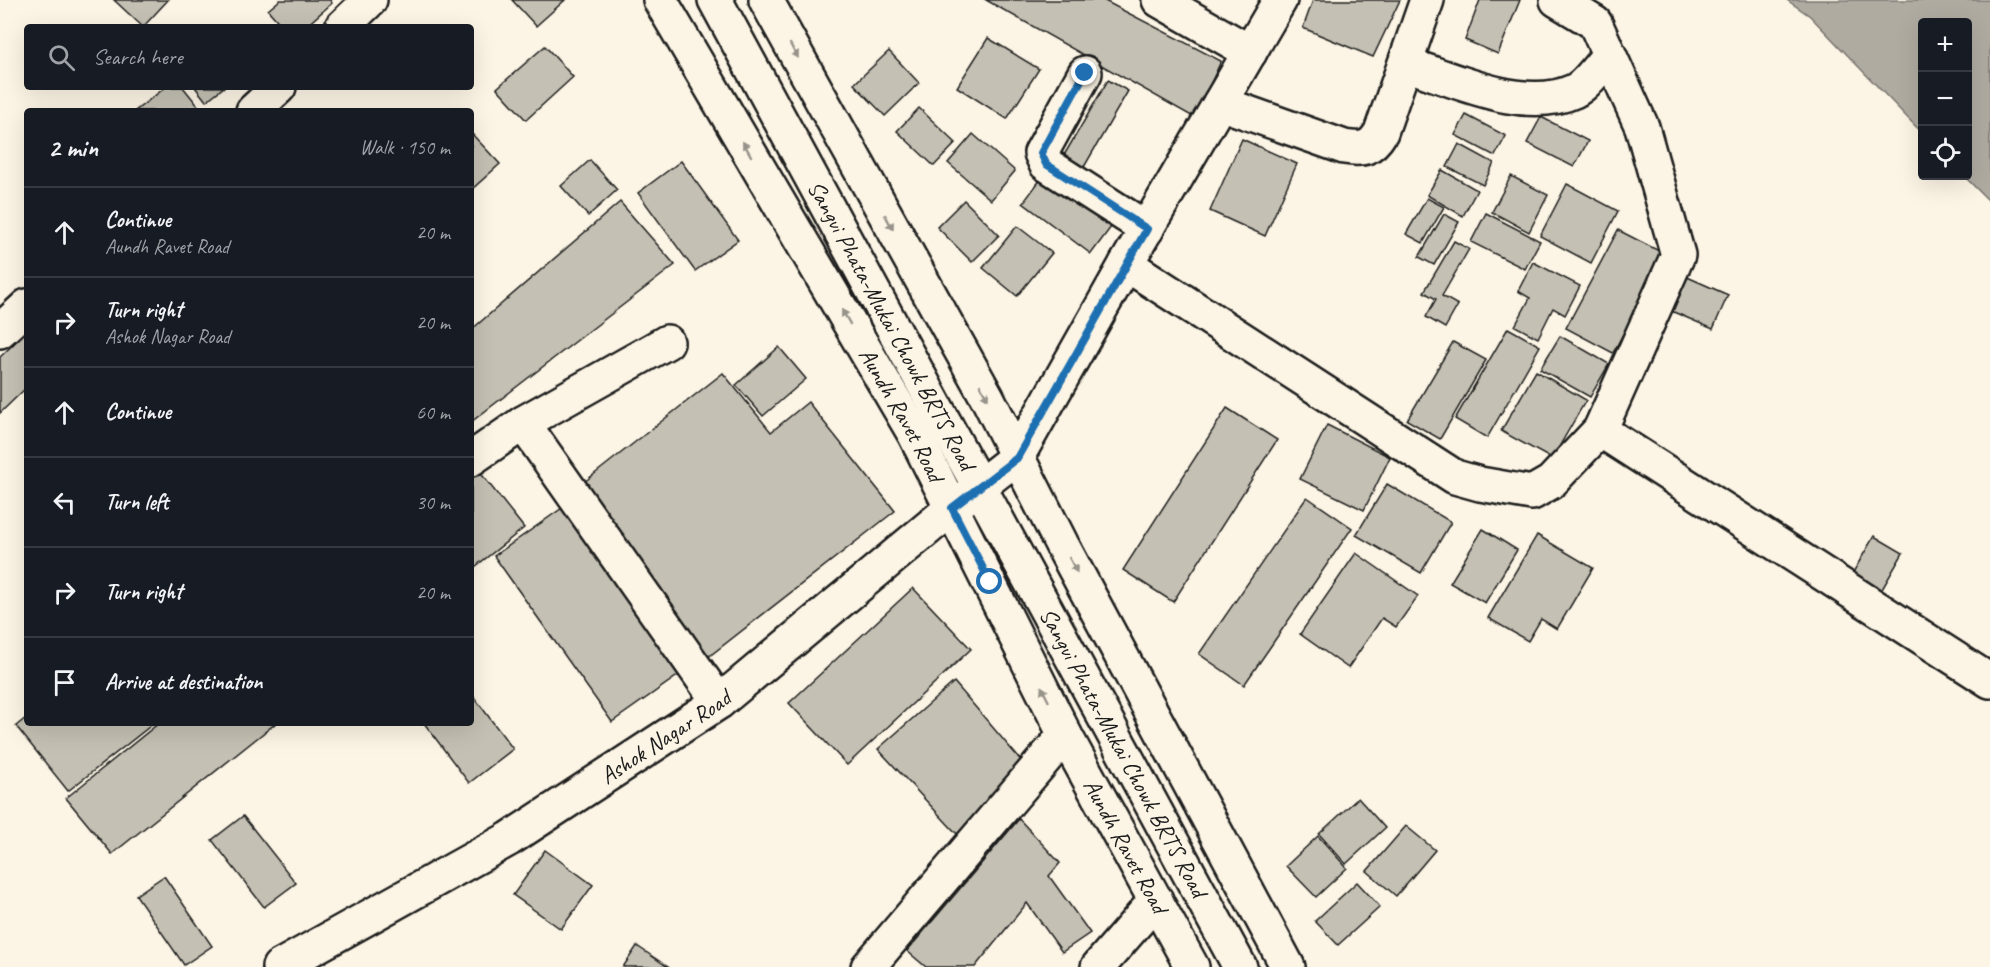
<!DOCTYPE html>
<html lang="en">
<head>
<meta charset="utf-8">
<style>
	:root { --surface:#171b24; --page:#20242c; --text:#f1f3f6; --muted:#9ea1a6; --line:#363941 }
	body { margin:0; font-family:Caveat,sans-serif; background:var(--page); color:var(--text) }
	.controls { position:absolute; right:18px; top:18px; display:grid; overflow:hidden; border-radius:6px; box-shadow:0 6px 24px #0002 }
	.controls button { width:54px; height:54px; display:grid; place-items:center; padding:0; border:0; border-bottom:2px solid var(--line); background:var(--surface); color:var(--text); font:30px sans-serif }
	.stop { position:absolute; width:18px; height:18px; margin:-14px; border:4px solid #1f6fb2; border-radius:50%; background:#fff }
	.stop.end { background:#1f6fb2; border-color:#fff; box-shadow:0 2px 6px #0008 }
	.list { margin:0; padding:0; list-style:none }
	h2 { display:flex; justify-content:space-between; align-items:center; height:78px; margin:0; padding:0 24px; font-size:26px }
	h2 small { font-size:20px; font-weight:400; color:var(--muted) }
	.list li { display:grid; grid-template-columns:39px 1fr auto; gap:18px; align-items:center; box-sizing:border-box; height:90px; padding:0 24px; border-top:2px solid var(--line) }
	.list b { display:block; font-size:22px; white-space:nowrap }
	.list p { margin:0; font-size:20px; white-space:nowrap; color:var(--muted) }
	.list em { font-size:20px; font-style:normal; color:var(--muted) }
	.icon { flex:none; width:33px; height:33px; fill:none; stroke:currentColor; stroke-width:2; stroke-linecap:round; stroke-linejoin:round }
	.map { position:relative; flex:none; width:1990px; height:967px; overflow:hidden }
	.search { position:absolute; background:var(--surface); box-shadow:0 6px 24px #0002; left:24px; top:24px; width:450px; height:66px; display:flex; align-items:center; gap:15px; box-sizing:border-box; padding:0 21px; border-radius:6px; color:var(--muted); font-size:22px }
	.panel { position:absolute; background:var(--surface); box-shadow:0 6px 24px #0002; left:24px; top:108px; width:450px; height:618px; border-radius:6px }
	.map>svg:first-child { display:block }
</style>
</head>
<body>
<div class="map">
<svg width="1990" height="967" viewBox="0 0 1990 967">
	<rect width="100%" height="100%" fill="#fcf5e5"/>
	<filter id="ink" filterUnits="userSpaceOnUse"><feTurbulence type="fractalNoise" baseFrequency=".0167" numOctaves="2"/><feDisplacementMap in="SourceGraphic" scale="12" xChannelSelector="R" yChannelSelector="G"/><feConvolveMatrix kernelMatrix="1 2 1 2 8 2 1 2 1" color-interpolation-filters="sRGB"/></filter>
	<g filter="url(#ink)">
		<path fill="#b0aba1" stroke="#75726c" stroke-width="1.5" d="M1787,0H1990V202L1964,176H1968V22H1922V133L1810,16Z"/>
		<g fill="#c4c0b3" stroke="#1c1c1c" stroke-width="1.5">
			<path d="M114,0H168L143,27Z"/>
			<path d="M280,0H330L332,3L305,27H283L268,10Z"/>
			<path d="M512,0H565L536,26Z"/>
			<path d="M986,0H1103L1221,61L1195,118Z"/>
			<path d="M1313,0H1400L1373,57L1303,28Z"/>
			<path d="M1480,0H1520L1498,54L1465,40Z"/>
			<path d="M988,38L1039,69L1007,119L957,87Z"/>
			<path d="M545,46L573,77L526,120L497,88Z"/>
			<path d="M889,51L919,83L885,116L854,84Z"/>
			<path d="M1108,80L1128,91L1080,174L1060,162Z"/>
			<path d="M166,87H183L199,107L193,111H135Z"/>
			<path d="M195,87H224L206,101Z"/>
			<path d="M919,108L956,143L934,166L897,131Z"/>
			<path d="M1466,115L1506,136L1495,156L1455,135Z"/>
			<path d="M1541,117L1588,141L1574,167L1527,143Z"/>
			<path d="M471,133L500,164L471,190Z"/>
			<path d="M973,134L1015,171L991,200L948,163Z"/>
			<path d="M1242,139L1297,164L1265,236L1210,211Z"/>
			<path d="M1459,144L1494,163L1483,185L1447,167Z"/>
			<path d="M590,160L617,190L588,216L561,186Z"/>
			<path d="M681,161L738,240L695,271L638,193Z"/>
			<path d="M1442,170L1477,190L1463,216L1427,195Z"/>
			<path d="M1046,172L1114,223L1091,254L1023,203Z"/>
			<path d="M1511,176L1548,195L1529,232L1492,212Z"/>
			<path d="M1567,184L1618,211L1591,263L1540,236Z"/>
			<path d="M1427,198L1444,207L1423,243L1406,234Z"/>
			<path d="M964,200L999,235L972,262L937,227Z"/>
			<path d="M620,202L675,265L471,422V330Z"/>
			<path d="M1486,213L1540,241L1525,269L1471,242Z"/>
			<path d="M1444,214L1459,222L1434,265L1419,257Z"/>
			<path d="M1017,226L1052,253L1017,296L983,268Z"/>
			<path d="M1618,230L1665,254L1613,353L1566,328Z"/>
			<path d="M1454,241L1469,249L1442,296L1458,305L1445,328L1426,317L1436,299L1424,292Z"/>
			<path d="M1533,262L1580,286L1565,315L1553,308L1538,338L1515,326L1530,298L1518,291Z"/>
			<path d="M1685,276L1728,295L1713,329L1669,310Z"/>
			<path d="M1508,328L1540,346L1487,438L1455,419Z"/>
			<path d="M27,331V387L0,413V357Z"/>
			<path d="M1560,336L1609,364L1590,397L1540,369Z"/>
			<path d="M1453,342L1486,360L1440,439L1407,420Z"/>
			<path d="M779,347L806,379L763,416L736,385Z"/>
			<path d="M1536,371L1586,400L1552,459L1501,431Z"/>
			<path d="M723,373L771,432L808,402L895,511L707,658L574,490Z"/>
			<path d="M1227,408L1277,440L1173,602L1123,570Z"/>
			<path d="M1327,425L1390,457L1364,510L1300,479Z"/>
			<path d="M479,471L524,528L471,570V477Z"/>
			<path d="M1387,484L1451,522L1421,573L1356,535Z"/>
			<path d="M1307,497L1352,528L1244,685L1199,654Z"/>
			<path d="M565,506L683,672L612,722L494,556Z"/>
			<path d="M1483,529L1517,550L1485,603L1450,583Z"/>
			<path d="M1537,535L1593,568L1557,629L1541,619L1528,641L1488,618Z"/>
			<path d="M1874,536L1903,553L1877,598L1848,581Z"/>
			<path d="M1356,553L1418,596L1396,627L1382,618L1348,668L1300,634Z"/>
			<path d="M913,588L971,649L847,765L789,703Z"/>
			<path d="M954,682L1030,771L957,834L878,749Z"/>
			<path d="M471,693L513,749L469,783L424,723H471Z"/>
			<path d="M27,717V723H154L68,791L16,726Z"/>
			<path d="M159,723H276L112,854L66,798Z"/>
			<path d="M1358,798L1385,828L1346,864L1319,834Z"/>
			<path d="M243,816L296,883L264,907L212,840Z"/>
			<path d="M1019,819L1060,863L1049,876L1090,933L1062,952L1027,903L975,967H926L907,951Z"/>
			<path d="M1406,826L1435,850L1396,896L1367,871Z"/>
			<path d="M1318,836L1347,868L1316,897L1286,866Z"/>
			<path d="M545,850L593,885L561,929L513,895Z"/>
			<path d="M164,876L212,946L184,965L136,895Z"/>
			<path d="M1357,882L1380,907L1338,945L1315,921Z"/>
			<path d="M637,946L668,967H623Z"/>
		</g>
		<g fill="none" stroke-linecap="round" stroke-linejoin="round">
			<defs>
				<g id="minor">
					<path id="s1" d="M715,0L1240,967"/>
					<path d="M1159,0L1250,52"/>
					<path d="M342,27L370,0"/>
					<path d="M1405,64C1454,79 1524,114 1574,91C1587,85 1599,66 1609,55"/>
					<path d="M1085,73L1041,153L1046,164L1147,229"/>
					<path d="M1220,103L1344,147C1363,150 1371,149 1381,132L1427,0"/>
					<path d="M253,111L279,87"/>
					<path d="M1126,264L1455,477L1480,484L1532,493L1551,482L1600,430L1678,255L1642,127L1595,23L1557,0"/>
					<path d="M0,331L27,306"/>
					<path d="M523,423L719,702"/>
					<path d="M1600,430L1990,681"/>
					<path d="M471,459L523,423L667,342"/>
					<path id="s2" d="M279,967L509,839L719,702L952,508L1017,457L1126,264L1280,0"/>
					<path d="M868,967L1065,735"/>
					<path d="M1098,967L1156,900"/>
				</g>
				<g id="major">
					<path id="s3" d="M660,0L915,435L1065,735L1192,967"/>
					<path d="M766,0L987,397L1062,545L1288,967"/>
				</g>
			</defs>
			<use href="#minor" stroke="#1c1c1c" stroke-width="38"/>
			<use href="#major" stroke="#1c1c1c" stroke-width="38"/>
			<use href="#minor" stroke="#fcf5e5" stroke-width="33"/>
			<use href="#major" stroke="#fcf5e5" stroke-width="33"/>
		</g>
		<defs><path id="oneway-solid" d="M-6-.8H1V-3.2L6.5 0L1 3.2V.8H-6Z" transform="scale(1.5)"/></defs>
		<g fill="#97938b">
			<use href="#oneway-solid" transform="translate(794 51) rotate(61)"/>
			<use href="#oneway-solid" transform="translate(747 149) rotate(-120)"/>
			<use href="#oneway-solid" transform="translate(889 222) rotate(61)"/>
			<use href="#oneway-solid" transform="translate(846 317) rotate(-120)"/>
			<use href="#oneway-solid" transform="translate(984 392) rotate(61)"/>
			<use href="#oneway-solid" transform="translate(1073 565) rotate(62)"/>
			<use href="#oneway-solid" transform="translate(1045 694) rotate(-116)"/>
		</g>
	</g>
	<g fill="none" stroke-linecap="round" stroke-linejoin="round" filter="url(#ink)">
		<path stroke="#1f6fb2" stroke-width="8" d="M990,582L952,508L1017,458L1147,229L1046,164L1041,153L1085,73"/>
	</g>
	<g text-anchor="middle" stroke-width="4.5" stroke-linejoin="round" paint-order="stroke">
		<g font-size="24" fill="#1c1c1c" stroke="#fcf5e5">
			<text dy="8" stroke="none"><textPath href="#s1" startOffset="370">Sangvi Phata-Mukai Chowk BRTS Road</textPath></text>
			<text dy="8" stroke="none"><textPath href="#s3" startOffset="480">Aundh Ravet Road</textPath></text>
			<text dy="8" stroke="none"><textPath href="#s2" startOffset="450">Ashok Nagar Road</textPath></text>
			<text dy="8" stroke="none"><textPath href="#s1" startOffset="856">Sangvi Phata-Mukai Chowk BRTS Road</textPath></text>
			<text dy="8" stroke="none"><textPath href="#s3" startOffset="966">Aundh Ravet Road</textPath></text>
		</g>
	</g>
</svg>
<div class="controls">
<button>+</button>
<button>−</button>
<button><svg class="icon" aria-label="locate" viewBox="0 0 24 24"><circle cx="12" cy="12" r="6"/><path d="M12 2v4M12 18v4M2 12h4M18 12h4"/></svg></button>
</div>
<div class="stop" style="left:990px;top:582px"></div>
<div class="stop end" style="left:1085px;top:73px"></div>
<div class="search"><svg class="icon" aria-label="search" viewBox="0 0 24 24"><circle cx="10" cy="10" r="6"/><path d="M15 15l6 6"/></svg>Search here</div>
<section class="panel">
<h2>2 min<small>Walk · 150 m</small></h2>
<ul class="list">
<li><svg class="icon" aria-label="ahead" viewBox="0 0 24 24"><path d="M12 20V5M6 11l6-6 6 6"/></svg><div><b>Continue</b><p>Aundh Ravet Road</p></div><em>20 m</em></li>
<li><svg class="icon" aria-label="right" viewBox="0 0 24 24"><path d="M7 20v-9h11M14 6l5 5-5 5"/></svg><div><b>Turn right</b><p>Ashok Nagar Road</p></div><em>20 m</em></li>
<li><svg class="icon" aria-label="ahead" viewBox="0 0 24 24"><path d="M12 20V5M6 11l6-6 6 6"/></svg><div><b>Continue</b></div><em>60 m</em></li>
<li><svg class="icon" aria-label="left" viewBox="0 0 24 24"><path d="M17 20v-9H6M10 6l-5 5 5 5"/></svg><div><b>Turn left</b></div><em>30 m</em></li>
<li><svg class="icon" aria-label="right" viewBox="0 0 24 24"><path d="M7 20v-9h11M14 6l5 5-5 5"/></svg><div><b>Turn right</b></div><em>20 m</em></li>
<li><svg class="icon" aria-label="arrive" viewBox="0 0 24 24"><path d="M6 21V4h12l-3 4 3 4H6"/></svg><div><b>Arrive at destination</b></div></li>
</ul>
</section>
</div>
</body>
</html>
